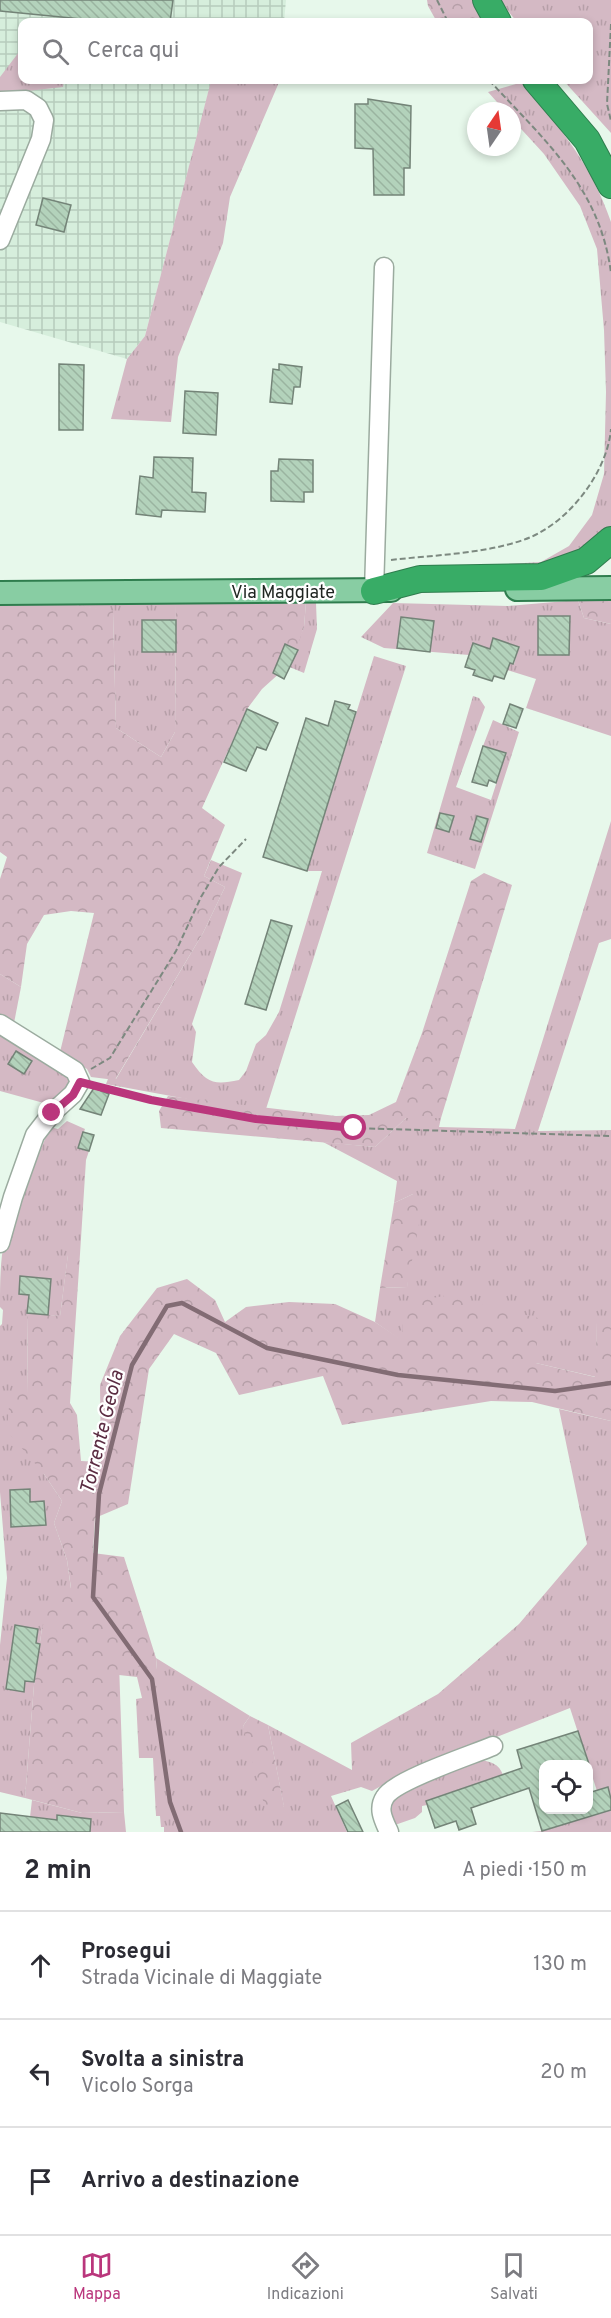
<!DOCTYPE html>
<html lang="it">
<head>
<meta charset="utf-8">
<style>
	:root { --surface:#fff; --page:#f2f2f3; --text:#2b2b33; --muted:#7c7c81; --line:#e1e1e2; --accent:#ba367c }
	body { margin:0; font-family:Overpass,sans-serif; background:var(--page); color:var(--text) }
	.controls { position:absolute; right:18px; bottom:18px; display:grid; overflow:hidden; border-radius:12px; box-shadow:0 3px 9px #0003 }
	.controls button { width:54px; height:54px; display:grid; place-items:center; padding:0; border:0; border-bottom:2px solid var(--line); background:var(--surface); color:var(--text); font:30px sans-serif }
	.compass { position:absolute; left:467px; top:102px; width:54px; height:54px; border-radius:50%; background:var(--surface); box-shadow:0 3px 9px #0003; rotate:13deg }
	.stop { position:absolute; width:18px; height:18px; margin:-14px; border:4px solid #ba367c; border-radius:50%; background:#fff }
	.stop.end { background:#ba367c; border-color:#fff; box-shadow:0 2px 6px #0008 }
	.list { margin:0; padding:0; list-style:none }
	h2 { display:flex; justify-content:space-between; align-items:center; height:78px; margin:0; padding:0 24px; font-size:26px }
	h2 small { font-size:20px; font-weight:400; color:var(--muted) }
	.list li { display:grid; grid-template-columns:39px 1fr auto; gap:18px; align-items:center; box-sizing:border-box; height:108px; padding:0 24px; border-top:2px solid var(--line) }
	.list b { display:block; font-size:22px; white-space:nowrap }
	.list p { margin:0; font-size:20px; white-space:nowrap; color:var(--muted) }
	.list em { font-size:20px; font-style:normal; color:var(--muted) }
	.icon { flex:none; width:33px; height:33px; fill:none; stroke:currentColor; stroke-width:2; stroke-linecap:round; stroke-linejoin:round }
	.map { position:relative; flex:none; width:611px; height:1832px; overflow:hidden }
	.search { position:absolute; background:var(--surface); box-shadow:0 3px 9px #0003; left:18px; right:18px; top:18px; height:66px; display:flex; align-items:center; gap:15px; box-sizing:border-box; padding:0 21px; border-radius:12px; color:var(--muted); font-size:22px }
	.sheet { height:402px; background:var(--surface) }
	nav { display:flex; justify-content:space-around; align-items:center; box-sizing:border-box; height:84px; border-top:2px solid var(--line); background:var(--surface); font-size:16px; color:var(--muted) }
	nav a { display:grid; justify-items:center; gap:3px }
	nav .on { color:var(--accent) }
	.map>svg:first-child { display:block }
</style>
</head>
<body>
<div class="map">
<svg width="611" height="1832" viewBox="0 0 611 1832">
	<defs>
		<pattern id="industrial-grid" width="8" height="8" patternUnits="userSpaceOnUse" patternTransform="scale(1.5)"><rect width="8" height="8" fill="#d6eedc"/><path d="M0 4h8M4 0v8" fill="none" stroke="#b7ccbc"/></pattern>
		<pattern id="grass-tufts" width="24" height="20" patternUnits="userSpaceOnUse" patternTransform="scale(1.5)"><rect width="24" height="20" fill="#d4b9c4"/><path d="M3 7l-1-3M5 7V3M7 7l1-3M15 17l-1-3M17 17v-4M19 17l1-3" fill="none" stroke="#b69fa8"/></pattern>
		<pattern id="forest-crowns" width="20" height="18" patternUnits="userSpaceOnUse" patternTransform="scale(1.5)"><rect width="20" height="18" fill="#d4b9c4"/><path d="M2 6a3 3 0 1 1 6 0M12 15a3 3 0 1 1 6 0" fill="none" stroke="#b69fa8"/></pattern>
		<pattern id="building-back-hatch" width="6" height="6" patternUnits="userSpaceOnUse" patternTransform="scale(1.5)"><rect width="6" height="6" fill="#b3d2bb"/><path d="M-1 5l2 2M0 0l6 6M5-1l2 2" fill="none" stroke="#9ab4a0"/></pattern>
	</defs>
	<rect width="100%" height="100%" fill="#e7f8eb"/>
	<path fill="url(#industrial-grid)" d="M0,0H286L284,22H22V80H255L211,82L145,336L127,359L0,322Z"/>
	<g fill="url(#grass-tufts)">
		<path d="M499,0H611V133L563,80H588V22H517Z"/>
		<path d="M22,48V80H64L63,87L0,94V77Z"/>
		<path d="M280,80L230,197L223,243L178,357L171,422L111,419L127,359L145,336L211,81Z"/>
		<path d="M523,82C560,129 591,163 611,222V527L608,531L560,564L447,568L541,562L569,546L592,515L604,474L606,392L604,330L597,249L580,206L544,154L512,119V111H505L488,92Z"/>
		<path d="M578,600L584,618L611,624V736L526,708L536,679L507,670L510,663L514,664L519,647L493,638L490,649L473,643L469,655L384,648L361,637L393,603L508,606Z"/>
		<path d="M123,602L176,603L175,732L161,757L116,728L113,612L64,603Z"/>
		<path d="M306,602L316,603L317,629L304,673L287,666L304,627Z"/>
		<path d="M374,656L406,666L266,1109L209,1103L106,1084L108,1079H116L203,933L225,887L204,876L211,860L242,873L192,1024L196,1032L192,1062C207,1084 215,1085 239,1080L246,1071L256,1044L266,1035L279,1012L284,996L322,871H307Z"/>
		<path d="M473,696L479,698L485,707L456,787L491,800L506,753L483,746L493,720L519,732L475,869L427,853Z"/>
		<path d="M611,821V939L599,943L538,1131L611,1130V1322H597L596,1377L536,1363L402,1341L375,1322L380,1288L407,1287L413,1194L394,1203L397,1181L323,1142L375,1147L406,1118H441L439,1127L515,1129Z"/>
		<path d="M0,974L21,987L14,1023L0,1014Z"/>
		<path d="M0,1032L71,1078L68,1085L51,1105L0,1091Z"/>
		<path d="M67,1121L85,1129L78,1148L89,1151L86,1160L80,1254L68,1255L60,1316L27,1314L28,1394L44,1474L62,1501L54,1523L67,1560L71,1589L42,1628L34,1685L25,1798L0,1792V1645L7,1578L0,1492V1326L2,1324L3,1310L0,1307C0,1290 0,1272 2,1255C12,1210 33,1169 50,1127L58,1129Z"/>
		<path d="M559,1409L611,1421V1799L607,1787L597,1791L570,1708L403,1774L372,1791L361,1787L331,1796L347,1832H164V1827H161L160,1816H156L153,1758H139L136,1699L142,1698L137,1677L119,1675V1662L157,1669L156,1658L250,1716L243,1726L284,1807L268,1725L352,1770L351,1743L438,1694L519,1624L587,1544Z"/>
		<path d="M481,1760C492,1762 499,1764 503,1775L426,1801L427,1805L422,1806V1812L415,1818L392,1826L388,1803L397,1793L468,1763Z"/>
		<path d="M32,1800L82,1813L124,1812L126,1832H90L91,1819L57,1815V1820L30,1817Z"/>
		<path d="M611,1810V1832H532L542,1831Z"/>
	</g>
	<g fill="url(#forest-crowns)">
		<path d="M427,0H476L487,22H437L428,6Z"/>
		<path d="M578,600L611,601V624L584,618Z"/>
		<path d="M306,602L304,627L292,662L262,689L247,709L202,808L225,825L204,876L225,887L203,933L115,1080L91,1077L87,1069L60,1052L94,913L71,911L44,915L27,944L21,987L0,974V879L7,857L0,852V604L64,603L113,611L116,728L161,757L175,732L176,603Z"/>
		<path d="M484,873L512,885L441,1118H406L375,1147L161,1128L159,1111L168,1096L336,1116L369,1115L396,1102L422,1033L471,881Z"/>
		<path d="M413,1194L423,1203L407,1287L380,1288L394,1203Z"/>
		<path d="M68,1254H80L70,1403L77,1415L81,1461L101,1462L100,1385L120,1336L157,1288L187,1279L215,1300L225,1322L246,1307L289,1302L335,1304L375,1322L402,1340L404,1302L445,1296L538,1318L536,1363L595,1377L597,1322H611V1421L532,1402L491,1401L342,1425L323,1376L239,1395L216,1353L174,1334L149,1369L128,1504L95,1518L93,1553L124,1557L156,1658L157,1670L119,1663L124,1812L82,1813L25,1798L34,1685L42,1628L53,1598L71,1588L67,1560L54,1523L62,1501L44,1474L7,1431L10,1394L28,1393L27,1313L60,1316Z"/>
		<path d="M250,1716L268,1725L284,1806L267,1815L243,1726Z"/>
	</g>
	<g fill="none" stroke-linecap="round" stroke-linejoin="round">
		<path stroke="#826c74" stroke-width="4.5" d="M181,1832L170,1802L152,1679L93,1597L99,1494L132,1365L167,1306L182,1303L267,1348L398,1375L555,1391L611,1383"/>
	</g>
	<g fill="url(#building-back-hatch)" stroke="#748478" stroke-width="1.5">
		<path d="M0,0H173L170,22H112L0,11Z"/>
		<path d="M368,99L411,106L410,168H404V195H374L373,149L355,148V104H368Z"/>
		<path d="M43,198L71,205L64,232L36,225Z"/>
		<path d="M59,364L84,365L83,430H59Z"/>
		<path d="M279,364L302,367L300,387H294L292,404L270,402L273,369L279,370Z"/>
		<path d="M185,391L218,393L216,435L183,433Z"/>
		<path d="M154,457L193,458L192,492L206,493L205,512L162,510L161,517L136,514L140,476L153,478Z"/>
		<path d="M279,459L313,460V492H304V502L271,501V471H278Z"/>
		<path d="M538,616H570L569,655H538Z"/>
		<path d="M401,617L434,621L430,652L397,648Z"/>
		<rect x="142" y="620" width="34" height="32"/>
		<path d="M493,638L519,647L513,664L510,663L504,679L494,676L492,681L473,675L475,670L465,667L473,643L490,649Z"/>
		<path d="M285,644L298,650L284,679L273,673Z"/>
		<path d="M335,701L350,705L348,709L356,712L307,871L263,857L306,718L328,726Z"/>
		<path d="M510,704L523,709L516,728L503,724Z"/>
		<path d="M247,709L278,723L266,750L257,747L246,771L224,762Z"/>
		<path d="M483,746L506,753L496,783L489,780L487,786L472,782Z"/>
		<path d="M440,813L454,816L449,832L436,828Z"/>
		<path d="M477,816L488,819L481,842L470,839Z"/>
		<path d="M271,920L292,926L266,1010L245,1004Z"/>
		<path d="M16,1051L32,1061L24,1074L8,1064Z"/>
		<path d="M94,1088L109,1094L101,1115L80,1109Z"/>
		<path d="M83,1132L94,1135L89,1151L78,1148Z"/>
		<path d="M20,1276L51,1279L48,1315L27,1313L29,1295L19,1294Z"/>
		<path d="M30,1489V1502L44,1501L46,1525L11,1527L10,1490Z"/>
		<path d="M15,1625L38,1629L36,1643L40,1644L34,1682L25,1681L24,1692L6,1689Z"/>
		<path d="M578,1731L589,1764H543V1809H588V1793L608,1787L611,1799V1810L542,1831L529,1788L471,1808L476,1824L459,1830L456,1821L435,1828L426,1801L522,1768L517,1750Z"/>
		<path d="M348,1800L363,1832H348L336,1806Z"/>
		<path d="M0,1813L57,1820V1815L91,1819L90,1832H0Z"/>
	</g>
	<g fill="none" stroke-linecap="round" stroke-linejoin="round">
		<defs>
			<g id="minor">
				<path d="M0,101L26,100L38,108L44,120L41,139L0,240"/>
				<path d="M374,591L384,267"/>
				<path d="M0,1024L75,1071L80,1082L73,1094L52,1113L35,1135L13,1197L0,1243"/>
				<path d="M389,1832C384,1821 377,1809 385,1797C395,1780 472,1755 493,1746"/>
			</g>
			<g id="major">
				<path d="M517,589L611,588"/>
				<path d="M0,593L391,590"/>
			</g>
			<g id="highway">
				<path d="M486,0L498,22"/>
				<path d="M536,80L587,140L611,185"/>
				<path d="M374,591L420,579L541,577L586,561L611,540"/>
			</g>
		</defs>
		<use href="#minor" stroke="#9bab9f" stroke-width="21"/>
		<use href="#major" stroke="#2f7d4e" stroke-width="26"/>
		<use href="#highway" stroke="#2f7d4e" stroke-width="28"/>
		<g stroke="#7d8980" stroke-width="2" stroke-dasharray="6 3" stroke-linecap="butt">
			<path d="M437,0L448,22"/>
			<path d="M611,24L607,104L611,121"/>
			<path d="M489,80C544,140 600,187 611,273"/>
			<path d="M391,560C433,555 483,554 523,540C566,526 607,474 611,429"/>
			<path d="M91,1069L110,1058L176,951L201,897L219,867L246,839"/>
			<path d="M94,1086L151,1100L256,1119L354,1128L611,1136"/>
		</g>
		<use href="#minor" stroke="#fff" stroke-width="18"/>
		<use href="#major" stroke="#88cda3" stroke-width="22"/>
		<use href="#highway" stroke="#38ac66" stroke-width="26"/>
	</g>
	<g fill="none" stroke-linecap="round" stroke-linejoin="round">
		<path stroke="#ba367c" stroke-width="8" d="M52,1113L73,1095L80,1082L151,1100L256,1119L354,1128"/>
	</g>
	<g text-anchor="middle" stroke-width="4.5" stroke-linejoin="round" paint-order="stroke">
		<g font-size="18" fill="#1f2521" stroke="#fff">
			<text x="283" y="598">Via Maggiate</text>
		</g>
		<g font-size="20" font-style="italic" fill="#5b2c42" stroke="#fff">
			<text transform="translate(101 1432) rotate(-76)" y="7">Torrente Geola</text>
		</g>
	</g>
</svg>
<div class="controls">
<button><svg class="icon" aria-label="locate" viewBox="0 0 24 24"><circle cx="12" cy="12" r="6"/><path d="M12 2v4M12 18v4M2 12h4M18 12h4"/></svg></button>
</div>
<svg class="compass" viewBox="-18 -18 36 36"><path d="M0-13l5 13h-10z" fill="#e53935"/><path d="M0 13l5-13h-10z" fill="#7c7c81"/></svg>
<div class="stop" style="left:354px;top:1128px"></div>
<div class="stop end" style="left:52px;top:1113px"></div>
<div class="search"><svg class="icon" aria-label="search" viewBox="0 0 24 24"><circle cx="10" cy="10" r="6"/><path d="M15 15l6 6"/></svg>Cerca qui</div>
</div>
<section class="sheet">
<h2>2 min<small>A piedi · 150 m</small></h2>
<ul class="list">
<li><svg class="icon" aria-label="ahead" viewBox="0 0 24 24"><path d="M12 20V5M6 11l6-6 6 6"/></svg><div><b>Prosegui</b><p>Strada Vicinale di Maggiate</p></div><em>130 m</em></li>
<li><svg class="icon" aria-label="left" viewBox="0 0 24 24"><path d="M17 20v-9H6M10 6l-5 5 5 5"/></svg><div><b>Svolta a sinistra</b><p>Vicolo Sorga</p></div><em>20 m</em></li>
<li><svg class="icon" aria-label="arrive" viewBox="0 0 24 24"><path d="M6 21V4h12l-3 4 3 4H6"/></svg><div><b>Arrivo a destinazione</b></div></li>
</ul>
</section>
<nav>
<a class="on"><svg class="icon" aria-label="map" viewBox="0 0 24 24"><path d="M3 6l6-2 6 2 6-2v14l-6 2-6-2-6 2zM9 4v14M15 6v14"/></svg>Mappa</a>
<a><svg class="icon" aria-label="directions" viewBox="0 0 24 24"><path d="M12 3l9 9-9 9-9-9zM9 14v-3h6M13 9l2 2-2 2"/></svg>Indicazioni</a>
<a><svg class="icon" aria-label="saved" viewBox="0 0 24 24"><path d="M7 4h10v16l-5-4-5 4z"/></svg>Salvati</a>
</nav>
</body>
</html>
